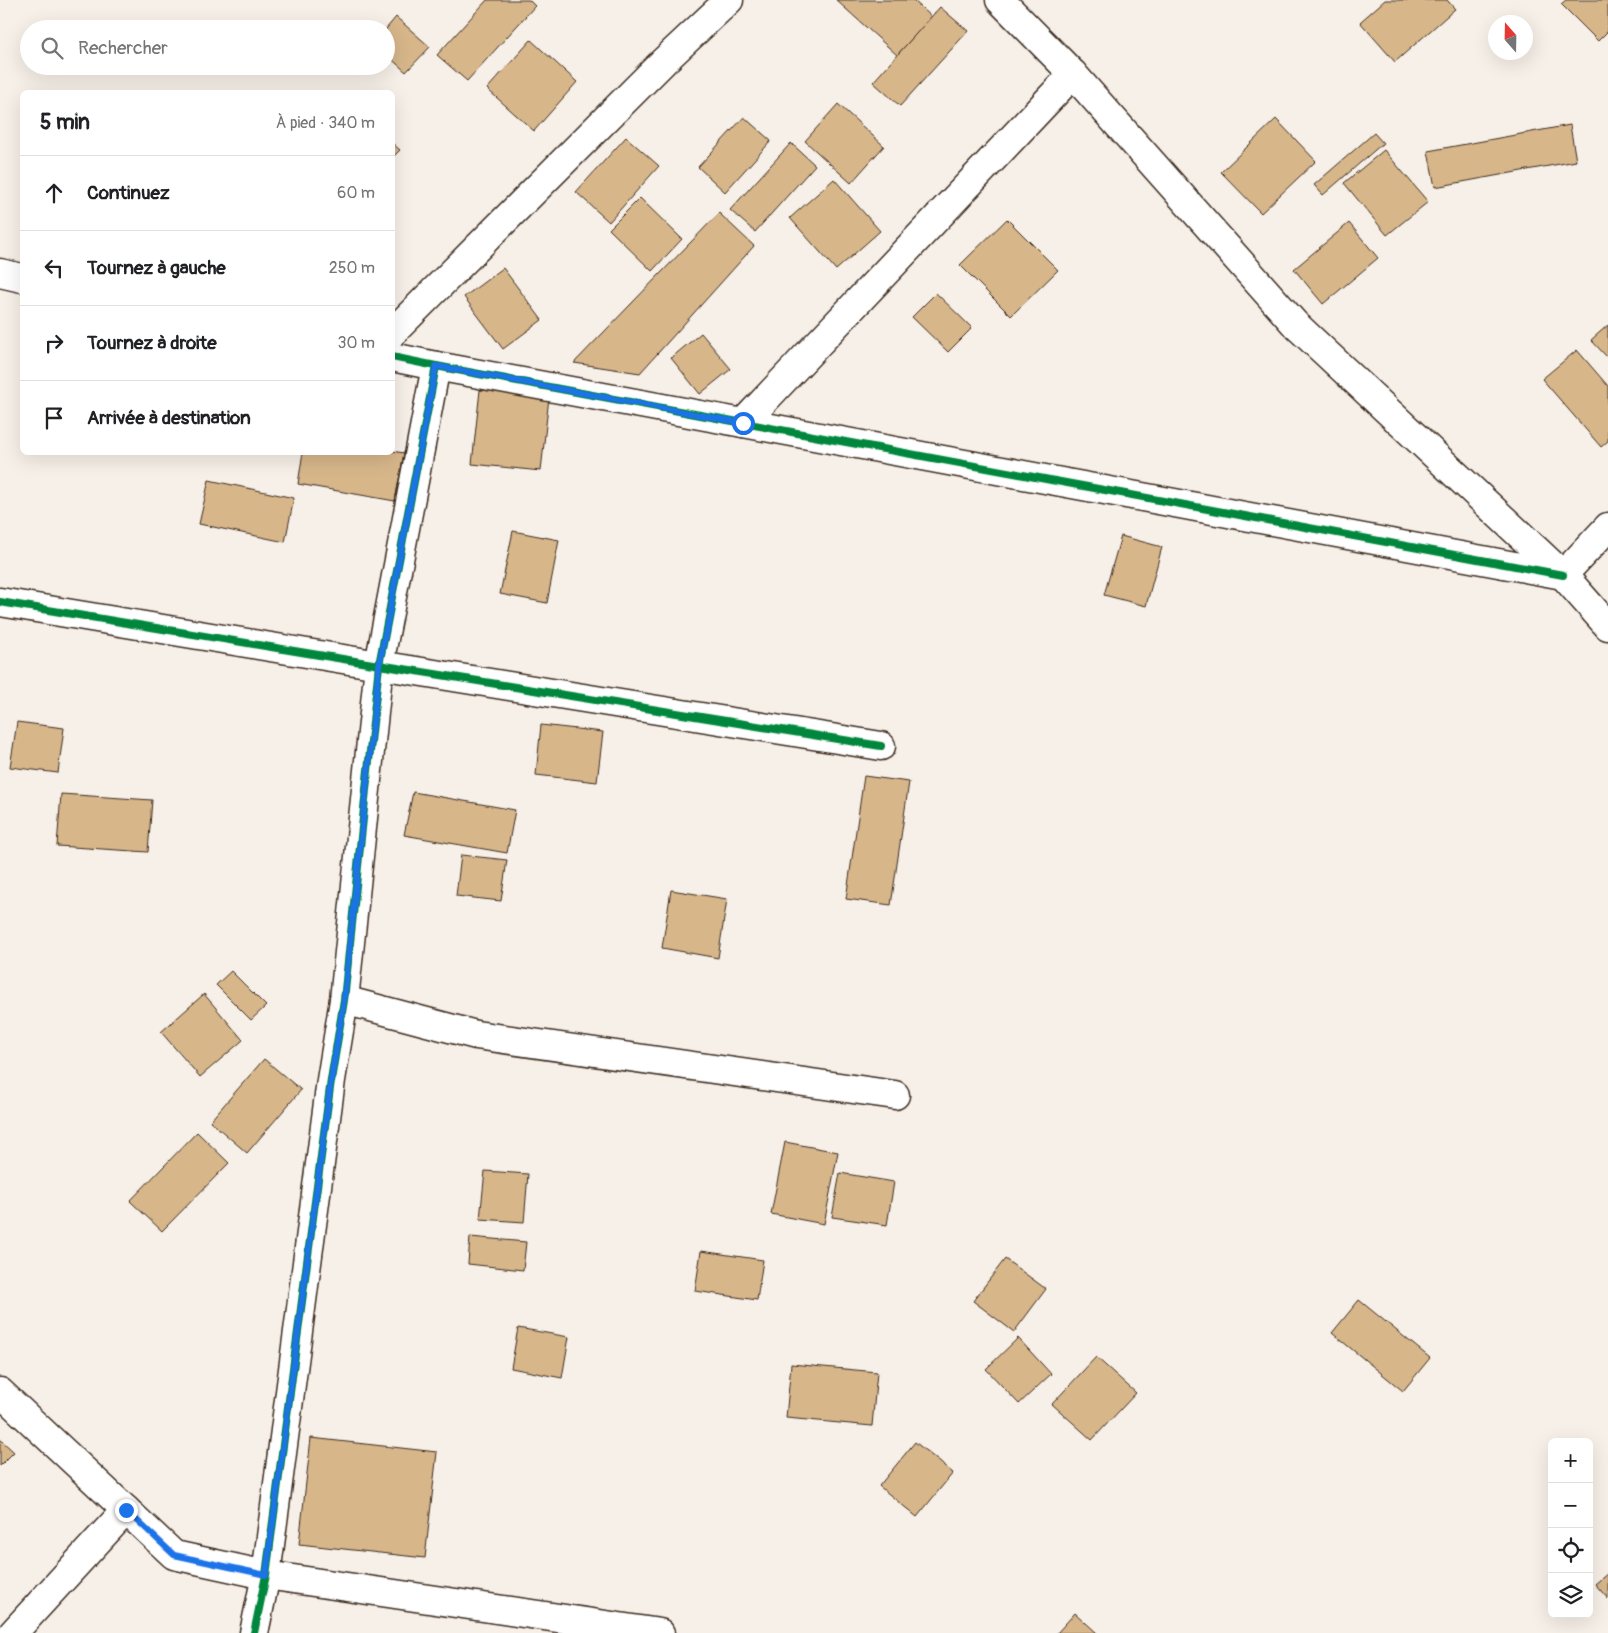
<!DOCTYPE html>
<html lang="fr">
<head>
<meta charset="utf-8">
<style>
	:root { --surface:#fff; --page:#f2f2f2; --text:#202124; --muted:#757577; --line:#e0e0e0 }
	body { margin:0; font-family:Pangolin,sans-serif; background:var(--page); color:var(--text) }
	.controls { position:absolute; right:15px; bottom:15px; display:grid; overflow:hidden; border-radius:8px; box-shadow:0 5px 20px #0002 }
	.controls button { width:45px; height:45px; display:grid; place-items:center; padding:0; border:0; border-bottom:1px solid var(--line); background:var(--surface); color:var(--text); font:25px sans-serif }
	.compass { position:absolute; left:1488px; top:15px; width:45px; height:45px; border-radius:50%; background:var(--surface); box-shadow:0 5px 20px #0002; rotate:340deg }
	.stop { position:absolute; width:15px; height:15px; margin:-11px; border:4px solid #1a73e8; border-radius:50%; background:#fff }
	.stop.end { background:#1a73e8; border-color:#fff; box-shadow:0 1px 5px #0008 }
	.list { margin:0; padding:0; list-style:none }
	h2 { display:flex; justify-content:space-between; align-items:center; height:65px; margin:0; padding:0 20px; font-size:21px }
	h2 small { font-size:16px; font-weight:400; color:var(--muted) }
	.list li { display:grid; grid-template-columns:32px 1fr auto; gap:15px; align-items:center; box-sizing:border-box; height:75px; padding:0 20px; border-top:1px solid var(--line) }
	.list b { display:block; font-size:19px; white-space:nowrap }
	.list em { font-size:16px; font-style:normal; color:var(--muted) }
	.icon { flex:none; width:28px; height:28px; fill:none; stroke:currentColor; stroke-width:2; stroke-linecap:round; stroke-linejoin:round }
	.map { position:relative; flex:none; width:1608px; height:1633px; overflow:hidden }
	.search { position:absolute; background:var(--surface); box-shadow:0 5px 20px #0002; left:20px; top:20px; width:375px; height:55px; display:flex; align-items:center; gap:12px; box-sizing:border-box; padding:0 18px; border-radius:28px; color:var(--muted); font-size:19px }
	.panel { position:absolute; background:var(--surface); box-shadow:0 5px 20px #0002; left:20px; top:90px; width:375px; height:365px; border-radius:8px }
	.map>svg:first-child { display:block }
</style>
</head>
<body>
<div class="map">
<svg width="1608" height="1633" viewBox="0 0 1608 1633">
	<rect width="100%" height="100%" fill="#f7f0e8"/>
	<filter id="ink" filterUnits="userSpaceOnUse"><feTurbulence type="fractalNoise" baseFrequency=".02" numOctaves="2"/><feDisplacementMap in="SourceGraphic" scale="10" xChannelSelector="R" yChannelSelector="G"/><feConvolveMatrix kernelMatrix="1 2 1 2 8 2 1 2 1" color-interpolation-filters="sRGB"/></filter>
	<g filter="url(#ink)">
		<g fill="#d7b68a" stroke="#3b2a1e">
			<path d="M487,0H529L535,6L467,81L437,55Z"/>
			<path d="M836,0H913L932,17L897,55Z"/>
			<path d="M1385,0H1447L1455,9L1395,62L1360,22Z"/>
			<path d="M1566,0H1608V31L1598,41L1561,4Z"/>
			<path d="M940,7L968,31L900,106L873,82Z"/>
			<path d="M396,17L430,47L406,72L386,54V29Z"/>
			<path d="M531,40L577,82L534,131L487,89Z"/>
			<path d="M838,104L884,146L851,183L805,141Z"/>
			<path d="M744,117L771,141L725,192L698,167Z"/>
			<path d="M1276,119L1316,161L1261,213L1221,172Z"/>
			<path d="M1570,125L1576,161L1435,187L1428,151Z"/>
			<path d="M1374,133L1383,143L1323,195L1314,185Z"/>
			<path d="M626,137L659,166L609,222L576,192Z"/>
			<path d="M392,143L400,150L392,158Z"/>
			<path d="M791,143L815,165L755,232L730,210Z"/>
			<path d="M1384,150L1428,202L1387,235L1344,183Z"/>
			<path d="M834,179L880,231L836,270L790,218Z"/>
			<path d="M640,198L682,239L652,271L609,229Z"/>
			<path d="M719,213L754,246L640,373L574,363Z"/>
			<path d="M1007,219L1058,270L1011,316L960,265Z"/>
			<path d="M1349,223L1378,258L1323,304L1294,269Z"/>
			<path d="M503,268L542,320L503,349L464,297Z"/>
			<path d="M936,293L972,328L948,352L912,317Z"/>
			<path d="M1608,325V358L1591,340Z"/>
			<path d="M701,333L731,369L700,394L671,358Z"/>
			<path d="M1577,350L1608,386V441L1601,447L1542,379Z"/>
			<path d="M480,390L549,397L541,471L472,464Z"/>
			<path d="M392,451L404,453L395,501L298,484L303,452H392Z"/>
			<path d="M209,480L294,498L285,542L199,524Z"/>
			<path d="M513,531L559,540L547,603L500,594Z"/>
			<path d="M1121,536L1162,547L1146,606L1104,595Z"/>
			<path d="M17,722L64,728L58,773L10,767Z"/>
			<path d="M541,725L603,732L597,782L536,775Z"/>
			<path d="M864,776L909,782L891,905L846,899Z"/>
			<path d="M413,792L515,810L507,853L404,835Z"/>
			<path d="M61,794L152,800L148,852L57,846Z"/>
			<path d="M461,855L507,860L501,901L456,896Z"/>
			<path d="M671,890L727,899L718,958L662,948Z"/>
			<path d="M231,971L266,1006L251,1020L216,985Z"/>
			<path d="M204,994L243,1040L200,1077L161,1032Z"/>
			<path d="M264,1059L301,1090L247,1153L210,1121Z"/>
			<path d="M197,1132L229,1163L162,1231L130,1201Z"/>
			<path d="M785,1142L838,1152L824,1224L771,1214Z"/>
			<path d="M485,1171L528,1174L524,1222L480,1219Z"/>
			<path d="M840,1173L894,1182L887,1225L832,1217Z"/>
			<path d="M470,1237L526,1242L523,1270L468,1264Z"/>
			<path d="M701,1251L763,1260L757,1300L695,1291Z"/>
			<path d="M1005,1259L1046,1289L1014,1332L973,1301Z"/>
			<path d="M1359,1300L1430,1358L1403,1391L1332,1333Z"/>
			<path d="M518,1328L569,1337L562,1378L511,1368Z"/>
			<path d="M1018,1338L1051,1374L1019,1404L986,1369Z"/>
			<path d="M1096,1357L1136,1393L1092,1440L1052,1404Z"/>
			<path d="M791,1364L877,1372L872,1426L786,1418Z"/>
			<path d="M311,1438L437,1452L425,1558L299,1544Z"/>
			<path d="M0,1439L14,1452L0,1466Z"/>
			<path d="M915,1442L953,1473L917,1517L879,1486Z"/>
			<path d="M1608,1573V1599L1595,1584Z"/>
			<path d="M1075,1613L1097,1633H1057Z"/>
		</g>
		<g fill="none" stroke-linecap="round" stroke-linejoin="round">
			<defs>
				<g id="street">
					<path d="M1000,0L1073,74L1295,324L1563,575L1608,626"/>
					<path d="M0,273L22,278"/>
					<path d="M392,333L664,61L729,0"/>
					<path d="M392,357L436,366L1563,575"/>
					<path d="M743,423L1073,74"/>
					<path d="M1563,575L1608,527"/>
					<path d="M0,602L379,665L881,746"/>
					<path d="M344,1000L476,1035L895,1095"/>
					<path d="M0,1392L174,1555L266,1575L660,1633"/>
					<path d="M13,1633L126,1510"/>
					<path d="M254,1633L266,1575L331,1080L344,1000L379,665L436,366"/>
				</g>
			</defs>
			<use href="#street" stroke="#3b2a1e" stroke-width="31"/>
			<use href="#street" stroke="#fff" stroke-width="28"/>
			<defs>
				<g id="cycleway">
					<path d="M392,357L436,366L1563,575"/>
					<path d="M0,602L379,665L881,746"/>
					<path d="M254,1633L266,1575L331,1080L344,1000L379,665L436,366"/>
				</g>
			</defs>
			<use href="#cycleway" stroke="#fff" stroke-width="11"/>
			<use href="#cycleway" stroke="#00873e" stroke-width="8"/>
		</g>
	</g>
	<g fill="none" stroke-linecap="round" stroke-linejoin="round" filter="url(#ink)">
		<path stroke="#1a73e8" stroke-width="6" d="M126,1510L174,1555L266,1575L331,1080L344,1000L379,666L436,366L743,423"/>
	</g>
</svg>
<div class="controls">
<button>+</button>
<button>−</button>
<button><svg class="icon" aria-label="locate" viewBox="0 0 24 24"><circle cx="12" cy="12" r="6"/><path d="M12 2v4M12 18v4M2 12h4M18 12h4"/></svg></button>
<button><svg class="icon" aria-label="layers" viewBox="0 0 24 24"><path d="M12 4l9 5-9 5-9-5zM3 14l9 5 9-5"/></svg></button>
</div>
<svg class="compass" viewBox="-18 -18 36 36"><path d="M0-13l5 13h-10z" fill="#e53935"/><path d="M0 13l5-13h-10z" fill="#757577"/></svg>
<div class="stop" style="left:743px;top:423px"></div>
<div class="stop end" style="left:126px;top:1510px"></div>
<div class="search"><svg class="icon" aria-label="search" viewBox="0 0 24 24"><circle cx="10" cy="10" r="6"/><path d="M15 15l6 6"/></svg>Rechercher</div>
<section class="panel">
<h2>5 min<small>À pied · 340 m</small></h2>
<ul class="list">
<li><svg class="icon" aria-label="ahead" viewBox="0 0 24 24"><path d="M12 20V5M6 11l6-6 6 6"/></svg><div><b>Continuez</b></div><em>60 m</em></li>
<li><svg class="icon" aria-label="left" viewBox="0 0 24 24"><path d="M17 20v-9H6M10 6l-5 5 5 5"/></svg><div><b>Tournez à gauche</b></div><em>250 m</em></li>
<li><svg class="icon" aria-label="right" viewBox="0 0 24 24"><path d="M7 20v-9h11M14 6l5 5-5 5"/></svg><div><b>Tournez à droite</b></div><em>30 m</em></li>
<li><svg class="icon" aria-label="arrive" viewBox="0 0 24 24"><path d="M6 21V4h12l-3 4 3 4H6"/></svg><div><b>Arrivée à destination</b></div></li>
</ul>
</section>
</div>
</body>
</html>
